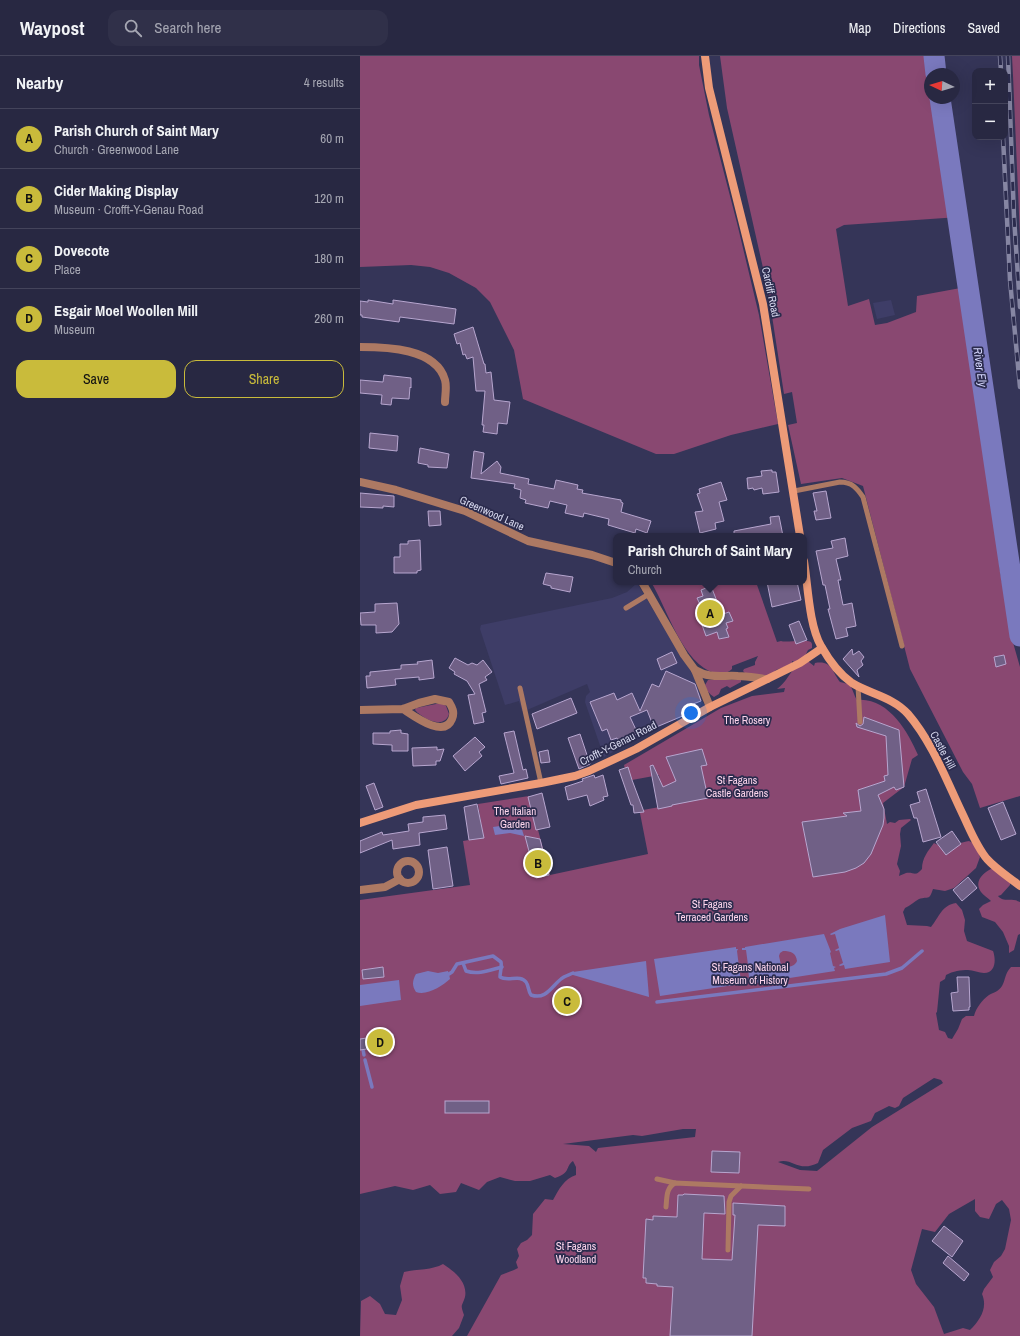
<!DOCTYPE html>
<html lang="en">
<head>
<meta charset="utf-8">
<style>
	:root { --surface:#282842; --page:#303049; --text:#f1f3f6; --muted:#a5a6b2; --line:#44445b; --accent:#c9bb3b }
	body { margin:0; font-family:"Archivo Narrow",sans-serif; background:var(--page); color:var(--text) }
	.controls { position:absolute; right:12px; top:12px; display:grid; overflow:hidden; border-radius:8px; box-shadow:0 4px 16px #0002 }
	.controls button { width:36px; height:36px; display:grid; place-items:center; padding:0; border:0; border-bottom:1px solid var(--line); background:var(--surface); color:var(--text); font:20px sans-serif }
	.compass { position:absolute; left:564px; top:12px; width:36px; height:36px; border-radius:50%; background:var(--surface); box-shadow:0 4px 16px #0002; rotate:274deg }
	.you { position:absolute; left:331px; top:657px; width:14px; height:14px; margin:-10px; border:3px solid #fff; border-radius:50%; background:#1a73e8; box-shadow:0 0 0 6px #1a73e833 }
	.badge { display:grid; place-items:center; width:26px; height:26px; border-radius:50%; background:var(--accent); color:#111; font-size:13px; font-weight:700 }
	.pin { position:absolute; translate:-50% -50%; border:2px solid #fff; box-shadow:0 1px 4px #0006 }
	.popup { position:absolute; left:253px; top:477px; width:194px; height:52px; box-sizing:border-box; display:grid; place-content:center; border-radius:8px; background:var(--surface); filter:drop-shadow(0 1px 3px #0005); font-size:13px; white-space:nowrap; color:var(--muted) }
	.popup b { font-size:15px; color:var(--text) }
	.popup::after { content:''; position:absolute; left:50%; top:100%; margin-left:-8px; border:8px solid transparent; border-top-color:var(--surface) }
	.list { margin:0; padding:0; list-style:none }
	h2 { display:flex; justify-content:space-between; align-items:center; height:52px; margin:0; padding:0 16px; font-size:17px }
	h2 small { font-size:13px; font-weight:400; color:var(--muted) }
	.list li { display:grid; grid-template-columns:26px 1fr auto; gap:12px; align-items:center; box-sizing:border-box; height:60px; padding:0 16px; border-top:1px solid var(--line) }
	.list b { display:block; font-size:15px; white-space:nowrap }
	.list p { margin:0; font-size:13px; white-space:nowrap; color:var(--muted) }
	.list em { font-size:13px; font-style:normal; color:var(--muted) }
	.actions { display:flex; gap:8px; padding:12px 16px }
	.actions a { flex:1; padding:9px 0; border:1px solid var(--accent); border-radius:12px; text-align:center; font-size:14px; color:var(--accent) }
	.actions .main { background:var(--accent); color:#111 }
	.icon { flex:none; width:22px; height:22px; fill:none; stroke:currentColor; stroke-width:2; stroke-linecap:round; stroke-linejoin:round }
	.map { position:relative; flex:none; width:660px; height:1280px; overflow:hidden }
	header { display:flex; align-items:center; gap:24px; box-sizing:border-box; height:56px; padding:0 20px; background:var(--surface); border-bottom:1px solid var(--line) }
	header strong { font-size:19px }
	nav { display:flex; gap:22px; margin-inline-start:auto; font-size:14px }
	.search { width:280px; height:36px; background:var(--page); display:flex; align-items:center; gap:10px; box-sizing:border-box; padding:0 14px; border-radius:12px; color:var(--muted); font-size:15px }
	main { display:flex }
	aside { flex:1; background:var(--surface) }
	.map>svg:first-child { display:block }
</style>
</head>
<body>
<header>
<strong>Waypost</strong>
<div class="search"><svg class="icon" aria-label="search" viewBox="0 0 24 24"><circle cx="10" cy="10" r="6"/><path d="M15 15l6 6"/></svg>Search here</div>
<nav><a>Map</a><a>Directions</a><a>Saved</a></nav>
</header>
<main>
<aside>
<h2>Nearby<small>4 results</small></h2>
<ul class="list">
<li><span class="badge">A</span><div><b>Parish Church of Saint Mary</b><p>Church · Greenwood Lane</p></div><em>60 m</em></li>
<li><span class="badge">B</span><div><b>Cider Making Display</b><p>Museum · Crofft-Y-Genau Road</p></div><em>120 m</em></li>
<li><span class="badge">C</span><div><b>Dovecote</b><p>Place</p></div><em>180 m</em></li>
<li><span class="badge">D</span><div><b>Esgair Moel Woollen Mill</b><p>Museum</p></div><em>260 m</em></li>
</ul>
<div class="actions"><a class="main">Save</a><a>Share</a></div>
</aside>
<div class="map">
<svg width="660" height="1280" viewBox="0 0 660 1280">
	<rect width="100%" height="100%" fill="#353558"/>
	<g fill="#3e3d67">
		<path d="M531,244L535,259L517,263L513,247Z"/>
		<path d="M277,527L335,622L341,641L342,646L340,651L321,661L290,675L244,701L225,646L226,640L230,636L227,628L167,654L162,655L159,645L145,649L120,573L121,569L252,542L267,536Z"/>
	</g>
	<g fill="#894871" fill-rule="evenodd">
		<path d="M0,0H339V9L349,59L377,167L399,259L418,368L371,379L314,398H296L163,343L154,294L130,246L116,232L89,217L70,211L51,209L0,211Z"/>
		<path d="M360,0H572L575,18H570V42H579L599,161L484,169L476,173L488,250L509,243L515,269L527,267L556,256L557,240L606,231L640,515L652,583L660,611V740L620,752L612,728L603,716L550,613L503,430L482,422L441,428L428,369L437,367L432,336L424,338L408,234L367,52Z"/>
		<path d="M652,0H660V181L653,20Z"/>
		<path d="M291,526H396L417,586L421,585C426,587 442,583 451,586L452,588V592L448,594L444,602L454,610L455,607C472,604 472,616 480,626C483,627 487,627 489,629C493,632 494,640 497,644C528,641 548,676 558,699L552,703L544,731L523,747L527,768L530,766L535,767L539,764L550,763L551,764L541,772L540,778L541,790L537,808L540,815L539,820C541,819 544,818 546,817C555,816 555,821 562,813C562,802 568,795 574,787C583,793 599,787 609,785L615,788L620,801L616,812L594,832L585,835L573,833C569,845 569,840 559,843C555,845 550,850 545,852L543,856L547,869L567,870L571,871C579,861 582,849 596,847L602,854L605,864L604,875L607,885L633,895C636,903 636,917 624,917C619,917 613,914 608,914C601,914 593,915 586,919L585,923L580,926L577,956L576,957L579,974L585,976L588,982L592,983L598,973L602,963L606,960H614C616,952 622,944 629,939C634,936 638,936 642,930C646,923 644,919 651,911H660V1280H107L141,1219L154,1214L158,1212L156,1206L159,1200L157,1193L161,1187L167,1184L172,1179L173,1158L185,1143L193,1144C199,1133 204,1123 216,1119V1111L213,1105C205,1111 211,1117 195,1122L190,1119L170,1125H155L140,1121L127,1126L119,1134L101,1127L96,1136L80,1138L70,1129L53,1134L35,1130L0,1138V844L110,829L103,785L109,784L108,775L122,773L118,748L169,740L190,819L288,798L279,752L283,754L305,750L299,719L272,724L271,720L267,721L264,709L361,652L392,640L424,636L425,632L417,633C426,626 427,621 434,613V606L432,605V608L416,614L408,621L386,618L383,615L384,613L395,609V606L398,600L372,610V613C368,617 361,619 355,617C323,609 307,552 291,526ZM574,1022L581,1024L583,1027L512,1071L457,1115L440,1114L418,1106C432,1101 438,1117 458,1107L463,1094L492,1072L511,1065L515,1057L529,1050L535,1052L539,1050L543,1042ZM323,1073H336L335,1081L238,1092L236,1096L229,1090L203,1088L273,1079L282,1080ZM615,1143V1155L620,1161L629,1163L636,1148L642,1144L649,1153L651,1164L645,1193L641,1200L634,1206L630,1214L633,1221L624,1233L622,1238C628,1252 620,1264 610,1274L603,1272L584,1278L574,1251L556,1228L551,1214L562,1173L575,1176L589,1158Z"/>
		<path d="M348,624H381V626L370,632L367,630L361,633L359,638L354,641C349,638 346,634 345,629Z"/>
		<path d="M81,647L86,650L89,658C84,674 63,663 55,654L56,652Z"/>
		<path d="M633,812L650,826V829L641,839L638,840C644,847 651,841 660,846V878L658,879L654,894L649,897V890L643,876L635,866L622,861L619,853L623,849L631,845C628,842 623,839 621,836C613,825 624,816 633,812Z"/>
		<path d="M83,1208C94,1215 108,1226 105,1241C102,1251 100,1248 104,1259L99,1272L92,1280H0L1,1245L10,1240L20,1248L25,1258L36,1259L42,1244L40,1230L44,1216C57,1213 73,1214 83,1208Z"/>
	</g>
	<g fill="#7a79be" fill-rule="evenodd">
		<path d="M160,767L164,780L150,777L135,779L133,771Z"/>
		<path d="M525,859L530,906L485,913L484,909L480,910L479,909L483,907L479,894L476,895L475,894L479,892L475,878L471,879L470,878L480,873Z"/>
		<path d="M464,878L471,896L470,897L473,910L476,911L474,912L475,915L390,928V924H387V923L389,922L388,911H384V910L388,909L386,894H382V892H385V891ZM423,895C431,895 436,897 437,905C434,912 427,911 421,909L419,900L420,897Z"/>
		<path d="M376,891V893H378L377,895L379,911H380L379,912L381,924H382L381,928L300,940L294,903Z"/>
		<path d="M286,905L289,941L213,919V916Z"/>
		<path d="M68,915L78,917L88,915L89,918L90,923C82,930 67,940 56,936C52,930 52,925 56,918Z"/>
		<path d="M39,924L41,944L0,950V929Z"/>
	</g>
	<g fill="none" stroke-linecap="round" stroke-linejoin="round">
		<g stroke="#7a79be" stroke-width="3.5">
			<path d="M103,907L106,915C118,919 130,914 142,911"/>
			<path d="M89,918L92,916L97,908L133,900L141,906C142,912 140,916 140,921C148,926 160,918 166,926C169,930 168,935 171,939C186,944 191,931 201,923C204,920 209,919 213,917"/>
			<path d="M297,946L526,918L542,912L562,895"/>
			<path d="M3,993L4,999"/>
			<path d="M5,1004L12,1031"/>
		</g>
		<g stroke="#7a79be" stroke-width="21">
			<path d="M574,0L576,18"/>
			<path d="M580,42L660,580"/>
		</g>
	</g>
	<g fill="#706086" stroke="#b7a6cf">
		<path d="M8,244L33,248V244L96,253L94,268L40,261L39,266L2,261V259H0V245L8,246Z"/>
		<path d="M113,271L124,308H125L126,317L131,316L134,344L150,346L147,368L138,367L137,378L123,376L124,369H122L125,335H116L113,301L107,303L105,298L103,299L100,287L97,288L94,278Z"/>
		<path d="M24,319L51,322V332L50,331L49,343L32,342L31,349L21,348L22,339L0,337V324L23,326Z"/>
		<path d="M10,377L38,380L37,395L9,392Z"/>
		<path d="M60,392L89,398L87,412L68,411V409L58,407Z"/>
		<path d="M114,395L124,397L121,418L137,405L141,411L140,417L169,423L168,428L194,433L196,424L218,429L217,433L223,434L222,437L261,444V446L263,447L261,456L291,465L287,477L276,473L275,477L248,469L249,463L224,457L223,461L205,457L207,449L190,445L188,452L165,447L166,444L160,442L161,434L154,432L155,428L111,422Z"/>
		<path d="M412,414V416H416L419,436L403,438L402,432L394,434L393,432L388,433L387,422L402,420L401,415Z"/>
		<path d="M361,426L367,444L359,446L364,465L355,467L356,473L340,477L335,456L343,455L337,438L340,437L339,433Z"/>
		<path d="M466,435L471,462L456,464L454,455H457L453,437Z"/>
		<path d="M0,437L34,440V451L23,450V452L0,451Z"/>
		<path d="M68,455H80L81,469L69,470Z"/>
		<path d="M419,460L423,480H374V475L411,468L410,461Z"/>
		<path d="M485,482L488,500L476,503L481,524H478L483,549L492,547L496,570L486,572L488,580L476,583L468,553H470L465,529H463L456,495L473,492L471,485Z"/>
		<path d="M60,484L61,514L57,515V517H34V501H40V488H48V485Z"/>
		<path d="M186,517L213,521L210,536L191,532V530L183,528Z"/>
		<path d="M407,526H437L441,544L412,551Z"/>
		<path d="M351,530L358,548L360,547L363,558L369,556L373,565L366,567L368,572L366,573L369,581L359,583L357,576L346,580L337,555L342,553L337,542L343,540L341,534Z"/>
		<path d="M37,547L39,568L32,576L16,577V569H1L0,557L15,556V548Z"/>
		<path d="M439,565L447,584L436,588L429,569Z"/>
		<path d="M492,593L493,599L499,595L504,601L501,605L503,609L497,614L499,621L483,603Z"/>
		<path d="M312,596L317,607L301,614L297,603Z"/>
		<path d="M644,599L646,608L636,611L634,601Z"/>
		<path d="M95,602L108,609L112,607L117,609L123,604L132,616L125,621L127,624L119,628L126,656L122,657L124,666L114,668L108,639L115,638L107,625L94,618L95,616L89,612Z"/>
		<path d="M72,604L74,622L59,624V621L35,623L36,629L7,632L6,620H10V616L41,613V609L58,608L57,606Z"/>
		<path d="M306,615L335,628L341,645L325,651L327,657L325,659L294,672L287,654L270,661L278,678L258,685L257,682L251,684L247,673L242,675L230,646L254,637L257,644L272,637L280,655L292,628L299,631Z"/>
		<path d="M211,642L217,657L177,673L172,658Z"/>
		<path d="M504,661L539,674L544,731L536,734L534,731L518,739L524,753V762L523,769L511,798L504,807L496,812L485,816L453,821L442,766L487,760L483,757L501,755L498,734L525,725L524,720L528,719L526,680L497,671L496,667L500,670L503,668Z"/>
		<path d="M41,674V677L48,678V695H32V689L13,688V677H30V675Z"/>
		<path d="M154,675L163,714L166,713L168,722L141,728L139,720L154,717L144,677Z"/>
		<path d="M220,678L230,708L219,713L208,682Z"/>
		<path d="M115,681L125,691L119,696L122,700L105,715L93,700Z"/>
		<path d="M77,691V694L84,693L80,705H76V709L53,710L52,692Z"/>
		<path d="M342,693L347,709L341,710L348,742L312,749V750L298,753L290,710L293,709L303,731L316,725L306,701Z"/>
		<path d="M188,694L190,706L181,707L179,696Z"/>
		<path d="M268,711L272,724L284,756L274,757L273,749H271L259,714Z"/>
		<path d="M234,719L235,722L243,719L248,740L243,741L244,744L230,750L227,739L208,744L205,731L223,725L222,723Z"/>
		<path d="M14,727L23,751L15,754L6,730Z"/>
		<path d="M566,733L581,781L563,786L557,762H554L550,749L560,746L557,736Z"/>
		<path d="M182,737L190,771L176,774L168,741Z"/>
		<path d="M643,746L656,778L641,784L628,752Z"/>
		<path d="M117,748L124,782L109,784L104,751Z"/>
		<path d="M85,759L87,773L59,777L60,789L33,793L32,784L0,797V785L22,776L23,779L49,775L48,768L63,766V761Z"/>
		<path d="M592,775L601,788L586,799L576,786Z"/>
		<path d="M165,780L180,783L189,819L176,822Z"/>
		<path d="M87,791L93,830L73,833L68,794Z"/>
		<path d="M608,821L617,832L602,845L593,834Z"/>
		<path d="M23,911L24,921L3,923L2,914Z"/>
		<path d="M597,921H609L610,951H609V954L593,955L591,937L598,936Z"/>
		<path d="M33,978L34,989L0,994V983Z"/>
		<rect x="85" y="1045" width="44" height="12"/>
		<path d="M352,1095L380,1096L379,1117L351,1116Z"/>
		<path d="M324,1138L364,1140L365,1158L344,1157L342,1203L372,1204L375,1159H373V1147L425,1150V1170L398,1169L392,1280H310L313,1231L297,1230V1228L286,1227V1222H283L286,1163L293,1164V1160L317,1161L318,1139H323Z"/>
		<path d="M584,1170L603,1185L592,1201L572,1185Z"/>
		<path d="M588,1200L609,1218L604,1225L583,1207Z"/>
	</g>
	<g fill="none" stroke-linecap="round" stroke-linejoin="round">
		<g stroke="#ad7963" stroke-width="5">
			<path d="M434,435L480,426C492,426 497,432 503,441L542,590"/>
			<path d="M266,552L289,538"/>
			<path d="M498,630L500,666"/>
			<path d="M160,632L181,727"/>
			<path d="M297,1123L315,1127"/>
			<path d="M306,1151C307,1141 306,1132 315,1127L449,1133"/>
			<path d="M368,1194L369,1146L371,1140L381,1130"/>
		</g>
		<g stroke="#ad7963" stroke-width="8">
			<path d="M0,291C26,291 76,292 85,324C87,331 85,339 85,346"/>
			<path d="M0,426L36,434L105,455L168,485L232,499L256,507"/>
			<path d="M282,526L324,599L335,614L350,651"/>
			<path d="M335,614C350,623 362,619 378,620C388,620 397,622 407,623"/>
			<path d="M0,654L43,653L59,647L75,643L89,646C92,651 95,656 92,663C84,683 54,660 43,653"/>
			<circle cx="48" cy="816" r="11"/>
			<path d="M0,834L25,831L40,823"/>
		</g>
		<g stroke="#ee9b78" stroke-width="8">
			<path d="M345,0L349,32L403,248L440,480"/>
			<path d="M444,505C448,530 449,569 461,590C469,604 479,618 492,627C510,638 533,641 548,658C573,687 587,726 604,761C611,776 617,791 627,803C637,814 649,821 660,830"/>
			<path d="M0,767L56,749L181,727L215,720L229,715L276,693L350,651L440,607L462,592"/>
		</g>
		<defs>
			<g id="rail">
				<path d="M640,0L641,15"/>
				<path d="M648,0L654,161L660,251"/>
				<path d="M643,81L650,224L660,331"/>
			</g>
		</defs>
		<use href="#rail" stroke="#8686a3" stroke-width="4.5"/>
		<use href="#rail" stroke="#2b2b4d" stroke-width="3" stroke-dasharray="9" stroke-linecap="butt"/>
	</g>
	<g text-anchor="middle" stroke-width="3.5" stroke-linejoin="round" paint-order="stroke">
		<g font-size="11" fill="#d7d8ee" stroke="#2b2b4d">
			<text transform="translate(411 236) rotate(78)" y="4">Cardiff Road</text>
			<text transform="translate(132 457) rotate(24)" y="4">Greenwood Lane</text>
			<text transform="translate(258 687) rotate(-27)" y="4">Crofft-Y-Genau Road</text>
			<text transform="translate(583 694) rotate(62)" y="4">Castle Hill</text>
		</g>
		<g font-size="11" fill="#fdd5ec" stroke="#2b2b4d">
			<text x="387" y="668">The Rosery</text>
			<text x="377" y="728">St Fagans<tspan x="377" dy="13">Castle Gardens</tspan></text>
			<text x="155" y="759">The Italian<tspan x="155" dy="13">Garden</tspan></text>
			<text x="352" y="852">St Fagans<tspan x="352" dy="13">Terraced Gardens</tspan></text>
			<text x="390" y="915">St Fagans National<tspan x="390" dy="13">Museum of History</tspan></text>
			<text x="216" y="1194">St Fagans<tspan x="216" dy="13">Woodland</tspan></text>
		</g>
		<g font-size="12" font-style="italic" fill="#d4d6fd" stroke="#2b2b4d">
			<text transform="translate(620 311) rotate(82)" y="4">River Ely</text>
		</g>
	</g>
</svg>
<div class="controls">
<button>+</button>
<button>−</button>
</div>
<svg class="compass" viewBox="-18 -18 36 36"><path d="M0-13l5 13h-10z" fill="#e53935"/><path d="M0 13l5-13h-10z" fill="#a5a6b2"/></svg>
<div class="you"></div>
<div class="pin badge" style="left:350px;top:557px">A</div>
<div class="popup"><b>Parish Church of Saint Mary</b>Church</div>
<div class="pin badge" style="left:178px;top:807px">B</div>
<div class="pin badge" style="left:207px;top:945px">C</div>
<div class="pin badge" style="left:20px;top:986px">D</div>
</div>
</main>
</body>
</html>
